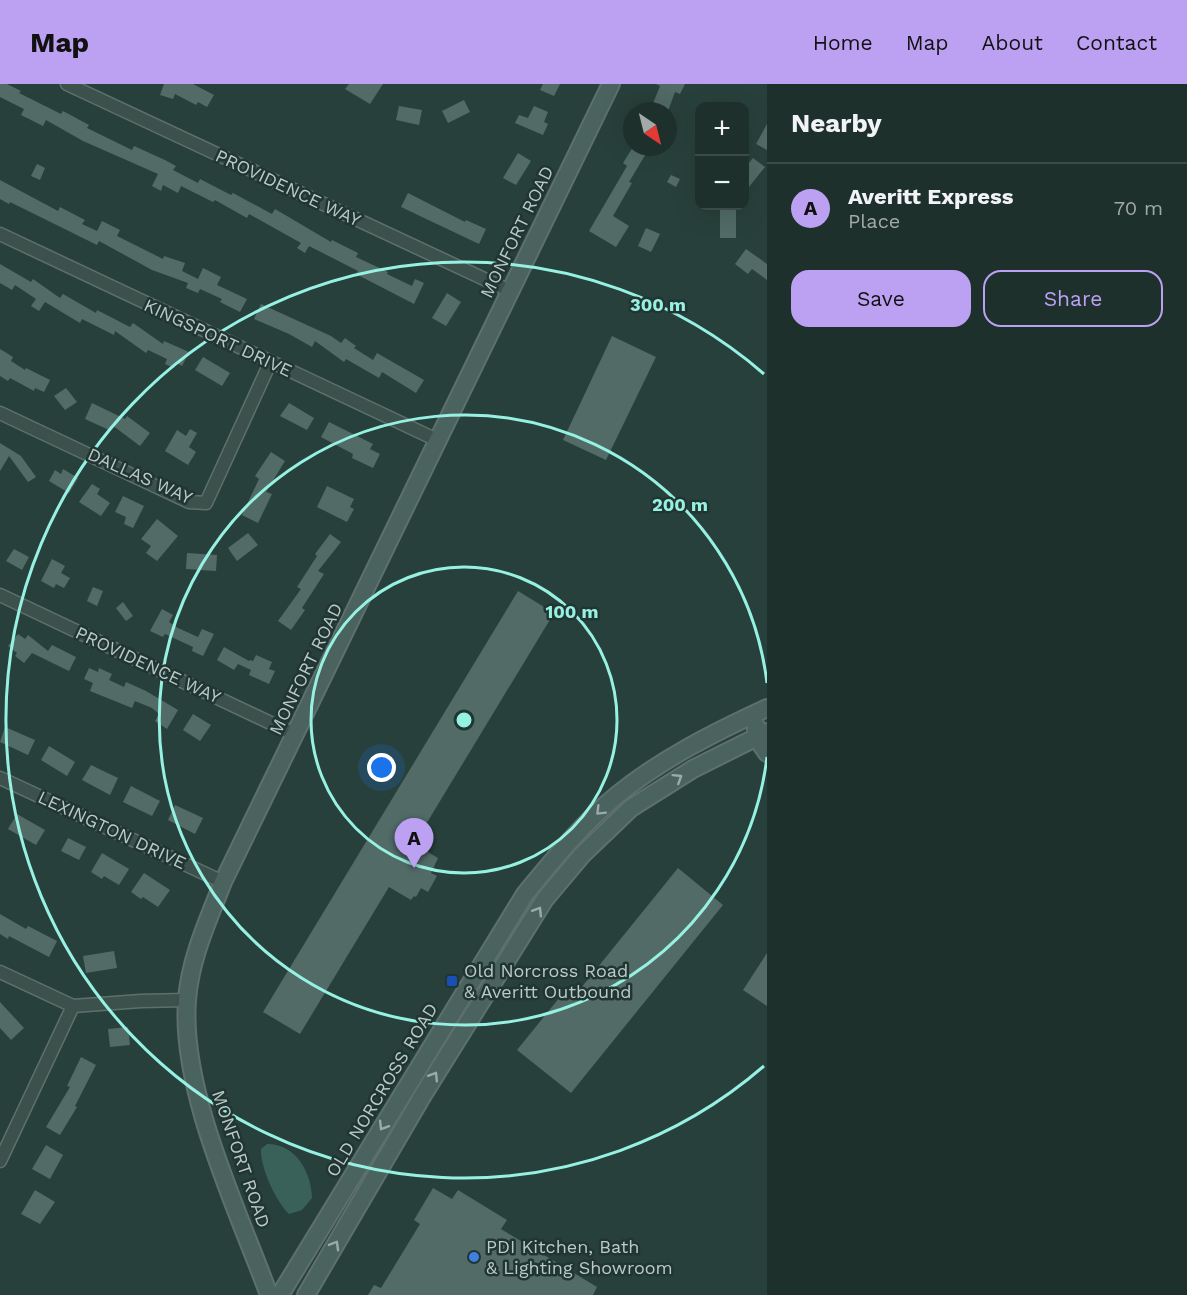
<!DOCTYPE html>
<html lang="en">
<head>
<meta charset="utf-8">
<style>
	:root { --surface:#1e302c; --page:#2b3c38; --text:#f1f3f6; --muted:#a1a9a9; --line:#3c4b48; --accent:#bca0f2 }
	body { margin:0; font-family:"Work Sans",sans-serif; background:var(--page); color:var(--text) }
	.controls { position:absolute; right:18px; top:18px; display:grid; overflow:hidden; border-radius:12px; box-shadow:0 6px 24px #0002 }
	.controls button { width:54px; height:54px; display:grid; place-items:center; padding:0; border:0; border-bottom:2px solid var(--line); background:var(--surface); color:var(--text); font:30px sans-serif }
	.compass { position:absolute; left:623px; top:18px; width:54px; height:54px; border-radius:50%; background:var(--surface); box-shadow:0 6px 24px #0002; rotate:145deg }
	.you { position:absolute; left:382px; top:684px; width:21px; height:21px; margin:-15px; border:4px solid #fff; border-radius:50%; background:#1a73e8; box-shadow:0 0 0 9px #1a73e833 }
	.badge { display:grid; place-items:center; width:39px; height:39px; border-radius:50%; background:var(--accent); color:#111; font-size:20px; font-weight:700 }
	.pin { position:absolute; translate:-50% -50px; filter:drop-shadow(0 2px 3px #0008) }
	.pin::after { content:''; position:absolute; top:32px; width:21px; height:18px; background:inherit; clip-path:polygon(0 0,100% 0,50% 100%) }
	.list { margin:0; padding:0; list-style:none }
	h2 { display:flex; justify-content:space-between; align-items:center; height:78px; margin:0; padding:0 24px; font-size:26px }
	h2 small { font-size:20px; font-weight:400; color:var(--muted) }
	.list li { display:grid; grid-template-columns:39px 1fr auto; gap:18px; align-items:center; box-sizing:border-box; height:90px; padding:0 24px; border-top:2px solid var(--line) }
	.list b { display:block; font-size:22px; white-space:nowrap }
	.list p { margin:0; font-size:20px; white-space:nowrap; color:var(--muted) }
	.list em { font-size:20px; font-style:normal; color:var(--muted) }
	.actions { display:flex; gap:12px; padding:18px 24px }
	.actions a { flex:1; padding:14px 0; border:2px solid var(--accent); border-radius:18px; text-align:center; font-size:21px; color:var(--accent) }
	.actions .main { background:var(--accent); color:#111 }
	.map { position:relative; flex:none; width:767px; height:1211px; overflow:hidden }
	header { display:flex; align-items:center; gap:36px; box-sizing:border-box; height:84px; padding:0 30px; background:var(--accent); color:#111 }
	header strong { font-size:28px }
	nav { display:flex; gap:33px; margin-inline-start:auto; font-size:21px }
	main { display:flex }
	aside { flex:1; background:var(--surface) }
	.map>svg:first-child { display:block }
</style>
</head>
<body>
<header>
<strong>Map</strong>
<nav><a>Home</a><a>Map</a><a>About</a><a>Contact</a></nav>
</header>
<main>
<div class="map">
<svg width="767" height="1211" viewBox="0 0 767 1211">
	<rect width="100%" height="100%" fill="#28403b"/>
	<path fill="#3a6159" d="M267,1060C296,1060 311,1088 312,1114L302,1126L289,1130C276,1118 260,1083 261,1065Z"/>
	<g fill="#526b66">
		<path d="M0,0H7L21,7L19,9L61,30L63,27L89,41L87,44L132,66L134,62L165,76L176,82L173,86L198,99L200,95L231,111L233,109L272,130L275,125L331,158L332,156L358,169L356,173L388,188L387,190L412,202L415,195L424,199L414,220L356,190L358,187L309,162L305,169L297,164L301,159L249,130L247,134L215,116L213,118L181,102L178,109L163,101L161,107L152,102L158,90L83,57L46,36L43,42L21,31L24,25L0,13Z"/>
		<path d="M164,0H193L214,11L207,23L198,18L196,21L175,10L173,15L160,11Z"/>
		<path d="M349,0H383L370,20L345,5Z"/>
		<path d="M543,0H560L554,12L540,6Z"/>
		<path d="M656,0H685L680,10L675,8L668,27H650L660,2Z"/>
		<path d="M464,16L470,28L448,39L442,27Z"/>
		<path d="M399,22L422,26L419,41L396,36Z"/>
		<path d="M534,22L548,28L544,38L548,40L543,51L515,39L519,31L528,34Z"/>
		<path d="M767,40V66L756,60Z"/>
		<path d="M633,63H650L629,98L632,99L613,132L629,142L616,163L589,147L627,82L623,79Z"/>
		<path d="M518,69L531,77L516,101L503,94Z"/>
		<path d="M753,74L765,83L744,109V77L748,80Z"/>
		<path d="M37,80L45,84L40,96L31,92Z"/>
		<path d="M671,91L680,95L676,103L667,98Z"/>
		<path d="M0,96L58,127L60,123L85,136L82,140L97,147L102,137L120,146L117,152L163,175L164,172L185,179L182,187L198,195L203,184L221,193L217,201L247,215L240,228L220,218L222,215L200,205L198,209L186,204L188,199L152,186L99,157L97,161L10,118L9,120L0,115Z"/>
		<path d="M408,109L465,138L466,136L486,145L479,160L401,123Z"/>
		<rect x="720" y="122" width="16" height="32"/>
		<path d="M646,144L660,150L651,168L638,162Z"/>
		<path d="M746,165L767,180V196L752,185L748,190L735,180Z"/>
		<path d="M0,180L31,198L33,195L60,214L63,210L96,229L97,226L130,243L133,239L163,260L164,257L189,268L182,282L177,279L174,284L165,280L167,275L148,266L146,269L115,247L114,251L82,235L80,239L45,218L39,227L31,222L36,215L15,201L12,206L0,199Z"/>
		<path d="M447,209L461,218L446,242L432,234Z"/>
		<path d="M261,220L331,252L341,259L345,254L356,262L354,264L373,276L377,269L424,296L416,309L382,288L379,294L346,275L344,278L315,257L312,263L289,250L254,235Z"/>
		<path d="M612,252L656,273L606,376L563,356Z"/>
		<path d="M0,265L13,273L11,277L25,286L26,284L50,296L44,308L35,304L34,307L10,294L8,297L0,292Z"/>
		<path d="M203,273L230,289L222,302L195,286Z"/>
		<path d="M66,304L77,318L65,326L54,312Z"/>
		<path d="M92,319L125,335L127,332L150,349L140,362L112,341L109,346L85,335Z"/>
		<path d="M289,319L314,334L307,346L280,332Z"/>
		<path d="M329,338L373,360L370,365L380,370L373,384L352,374L353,370L321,353Z"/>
		<path d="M190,345L197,349L189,363L196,368L188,381L165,367L177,346L186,352Z"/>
		<path d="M0,359L21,372L36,393L28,398L9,372L0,387Z"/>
		<path d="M271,368L285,377L266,408L272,410L258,439L242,431L259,395L255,392Z"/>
		<path d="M63,385L78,394L69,409L49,397L55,386L61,390Z"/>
		<path d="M92,400L100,405L97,410L110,419L101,432L79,418Z"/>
		<path d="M327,402L354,415L350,423L354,425L347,438L317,423Z"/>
		<path d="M123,412L144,422L133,444L124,440L126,433L115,428Z"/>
		<path d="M157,435L178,452L157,477L146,469L151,462L141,455Z"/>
		<path d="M248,449L258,461L237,477L228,464Z"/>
		<path d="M330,450L341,458L318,487L324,490L302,524L305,526L291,546L278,537L301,505L297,503L317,472L315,470Z"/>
		<path d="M14,465L29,473L22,486L6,477Z"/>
		<path d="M187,469L217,471L216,487L186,485Z"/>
		<path d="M52,475L65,482L61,489L70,494L64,504L56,500L54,504L41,497Z"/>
		<path d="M93,503L103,507L97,522L87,517Z"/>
		<path d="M518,507L554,529L414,760L438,774L431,789L437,792L428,808L421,804L416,813L414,812L411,816L389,803L300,950L263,928Z"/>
		<path d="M123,518L133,532L126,537L116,524Z"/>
		<path d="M162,525L173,531L169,538L178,544L198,553L202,545L214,550L203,572L192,567L193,563L165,550L163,553L150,547Z"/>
		<path d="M18,550L25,555L28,551L48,567L52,561L76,573L69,587L32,569L24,579L15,572L17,569L8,562Z"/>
		<path d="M224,563L249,577L250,576L253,577L256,571L272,578L269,585L275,587L269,600L249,591L251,586L238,580L234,586L217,576Z"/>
		<path d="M89,584L98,588L99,584L112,590L109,596L124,603L126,598L146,607L178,626L167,645L155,637L159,630L152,624L135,617L132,624L90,607L93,599L84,595Z"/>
		<path d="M193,630L211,641L200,657L183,646Z"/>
		<path d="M5,643L35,656L28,671L0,658Z"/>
		<path d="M49,662L75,678L67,692L41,676Z"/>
		<path d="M91,681L118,694L110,711L82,696Z"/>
		<path d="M131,702L160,717L152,732L123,718Z"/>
		<path d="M175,721L203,734L195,750L168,736Z"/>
		<path d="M17,730L45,746L36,761L8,745Z"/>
		<path d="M68,754L86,763L79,776L61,767Z"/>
		<path d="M102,769L129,785L119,801L104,792L102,795L91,788Z"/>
		<path d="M678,784L723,821L571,1009L517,966L564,908L572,915Z"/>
		<path d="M144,789L170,806L158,823L143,813L141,815L131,808Z"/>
		<path d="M0,830L26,845L28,842L57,857L49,873L9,852L8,855L0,850Z"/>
		<path d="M114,867L117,884L86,889L83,872Z"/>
		<path d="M767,869V922L743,906Z"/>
		<path d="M0,918L24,944L11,956L0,944Z"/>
		<path d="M128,943L130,961L110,963L108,945Z"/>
		<path d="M81,973L96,981L75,1022L77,1023L60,1051L46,1043L70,1003L67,1002Z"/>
		<path d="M46,1061L63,1071L50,1095L32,1085Z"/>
		<path d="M433,1104L452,1115L458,1106L507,1136L501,1145L597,1203L593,1211H368L374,1201L381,1204L420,1140L414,1136Z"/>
		<path d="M35,1106L55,1118L40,1140L21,1130Z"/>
	</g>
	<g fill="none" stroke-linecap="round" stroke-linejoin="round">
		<defs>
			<g id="street">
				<path d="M67,0L510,207"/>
				<path d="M0,150L437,356"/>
				<path d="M0,329L189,418L206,419L270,279"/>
				<path d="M0,511L296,651"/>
				<path d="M0,694L223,798"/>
				<path d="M0,888L73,922"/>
				<path d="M0,1077L73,922L141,917L187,916"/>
			</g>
			<g id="secondary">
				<path d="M756,642V653L767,669"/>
				<path d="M269,1211C238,1126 180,1007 187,916C190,875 208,836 223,798L611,0"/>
				<path d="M280,1211L525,810C553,776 582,740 616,712C661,675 715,648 767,624"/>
				<path d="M306,1211L423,1011L545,815L582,771L631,724L693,685L767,648"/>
			</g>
		</defs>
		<use href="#street" stroke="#5d706d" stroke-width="15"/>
		<use href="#secondary" stroke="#5d706d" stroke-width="20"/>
		<use href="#street" stroke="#3c504c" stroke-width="12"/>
		<use href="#secondary" stroke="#4b635f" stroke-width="16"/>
	</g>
	<defs><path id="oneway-chevron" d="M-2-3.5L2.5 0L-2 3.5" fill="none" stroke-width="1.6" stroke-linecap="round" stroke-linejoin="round" transform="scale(1.5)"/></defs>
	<g stroke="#98aba8">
		<use href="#oneway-chevron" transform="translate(678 694) rotate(-32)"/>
		<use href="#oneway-chevron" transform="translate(600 727) rotate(135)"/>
		<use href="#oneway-chevron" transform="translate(538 827) rotate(-58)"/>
		<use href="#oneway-chevron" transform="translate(434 992) rotate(-58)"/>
		<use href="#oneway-chevron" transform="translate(383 1042) rotate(121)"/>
		<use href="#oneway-chevron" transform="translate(335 1161) rotate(-60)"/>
	</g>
	<g fill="none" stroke="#97f1e3" stroke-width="3">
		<circle cx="464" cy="636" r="153"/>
		<path d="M767 673A305 305 0 1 1 767 599"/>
		<path d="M764 982A458 458 0 1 1 764 290"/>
	</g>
	<rect fill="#1a4fb4" stroke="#213532" stroke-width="2" x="446" y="891" width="12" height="12" rx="3"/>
	<circle fill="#3f7fe0" stroke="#213532" stroke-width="2" cx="474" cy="1173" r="6"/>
	<g text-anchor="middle" stroke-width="5" stroke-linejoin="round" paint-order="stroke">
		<g font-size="18" fill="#b9cac8" stroke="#213532">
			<text transform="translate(288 104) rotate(25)" y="6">PROVIDENCE WAY</text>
			<text transform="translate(517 148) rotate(-64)" y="6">MONFORT ROAD</text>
			<text transform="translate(218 254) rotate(25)" y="6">KINGSPORT DRIVE</text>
			<text transform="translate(140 392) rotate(24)" y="6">DALLAS WAY</text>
			<text transform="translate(148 581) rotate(25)" y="6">PROVIDENCE WAY</text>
			<text transform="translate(306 585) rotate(-64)" y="6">MONFORT ROAD</text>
			<text transform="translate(112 746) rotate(25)" y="6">LEXINGTON DRIVE</text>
			<text transform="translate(382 1006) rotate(-59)" y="6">OLD NORCROSS ROAD</text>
			<text transform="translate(241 1075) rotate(71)" y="6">MONFORT ROAD</text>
		</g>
		<g font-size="18" fill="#b9cac8" stroke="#213532" text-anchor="start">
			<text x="464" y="893">Old Norcross Road<tspan x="464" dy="21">&amp; Averitt Outbound</tspan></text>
			<text x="486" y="1169">PDI Kitchen, Bath<tspan x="486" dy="21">&amp; Lighting Showroom</tspan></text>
		</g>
	</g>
	<circle cx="464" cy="636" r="9" fill="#97f1e3" stroke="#213532" stroke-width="3"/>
	<g font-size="18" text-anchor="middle" font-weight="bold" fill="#97f1e3" stroke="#213532" stroke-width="5" stroke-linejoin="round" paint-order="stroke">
		<text x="658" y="227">300 m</text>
		<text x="680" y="427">200 m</text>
		<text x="572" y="534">100 m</text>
	</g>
</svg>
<div class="controls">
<button>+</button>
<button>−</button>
</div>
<svg class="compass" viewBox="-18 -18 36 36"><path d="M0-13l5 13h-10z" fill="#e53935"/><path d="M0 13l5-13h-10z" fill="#a1a9a9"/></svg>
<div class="you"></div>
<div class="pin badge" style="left:414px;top:784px">A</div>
</div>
<aside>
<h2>Nearby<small></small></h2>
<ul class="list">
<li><span class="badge">A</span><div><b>Averitt Express</b><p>Place</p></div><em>70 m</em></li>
</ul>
<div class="actions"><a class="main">Save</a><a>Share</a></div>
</aside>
</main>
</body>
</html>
